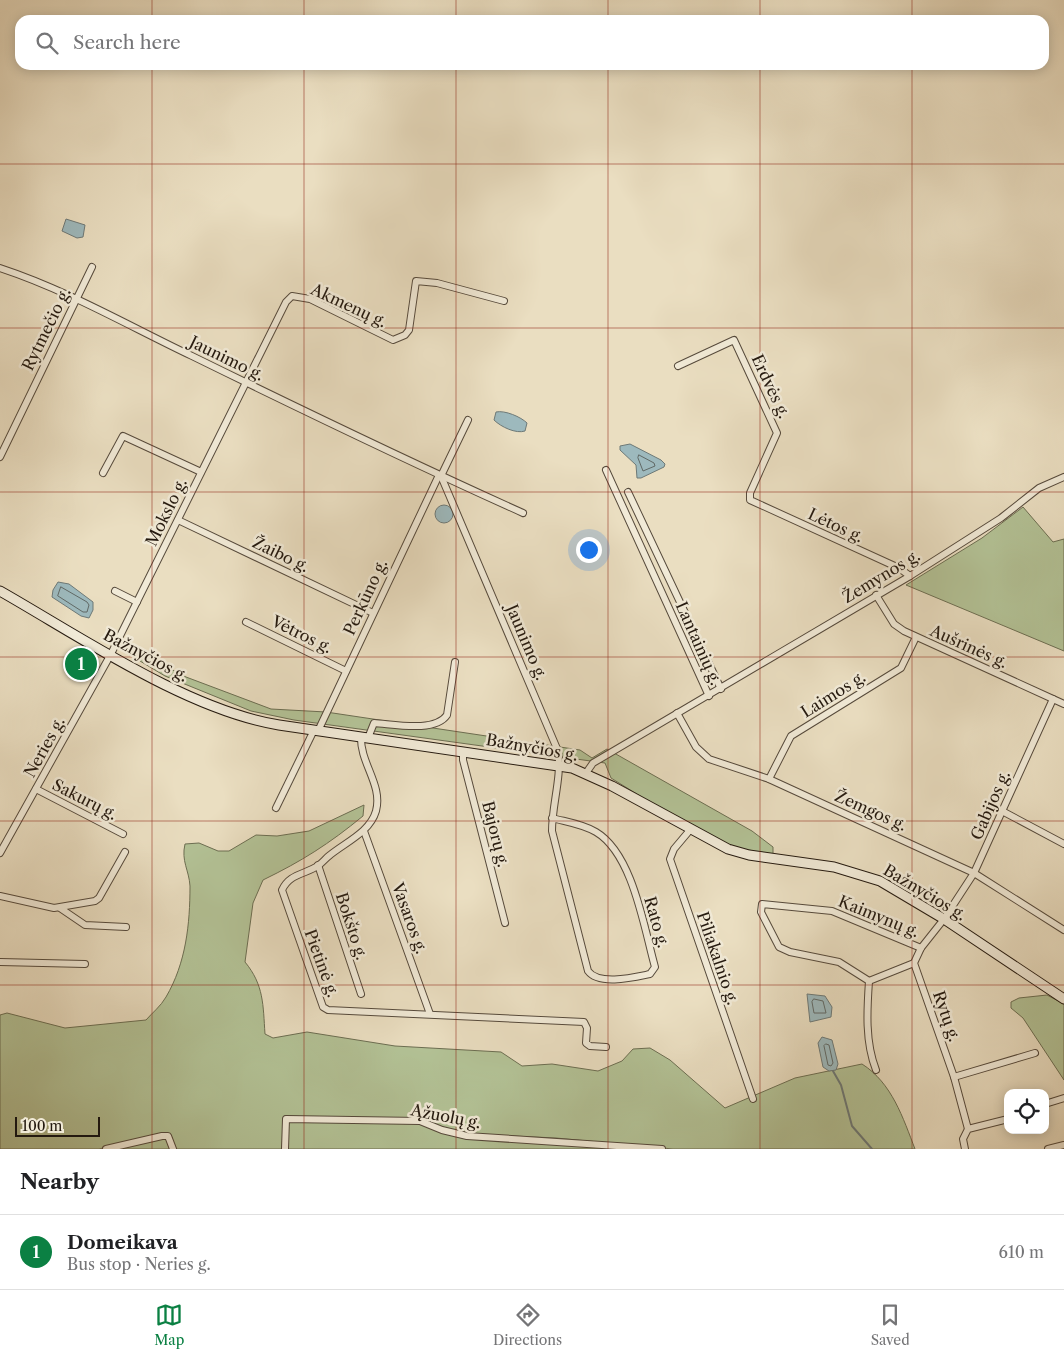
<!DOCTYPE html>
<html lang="en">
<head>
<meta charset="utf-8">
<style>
	:root { --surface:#fff; --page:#f6f6f6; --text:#202124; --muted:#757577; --line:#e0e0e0; --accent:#0b8043 }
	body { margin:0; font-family:"Libre Caslon Text",serif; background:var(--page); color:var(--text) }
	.controls { position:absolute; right:15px; bottom:15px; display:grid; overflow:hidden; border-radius:10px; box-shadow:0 2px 12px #0003 }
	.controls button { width:45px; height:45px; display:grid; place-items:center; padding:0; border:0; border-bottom:1px solid var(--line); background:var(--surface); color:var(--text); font:25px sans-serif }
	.scale { position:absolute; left:15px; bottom:12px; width:85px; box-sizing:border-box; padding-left:5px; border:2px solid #24190f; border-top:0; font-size:14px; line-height:18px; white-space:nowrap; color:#24190f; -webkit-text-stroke:4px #f1ead7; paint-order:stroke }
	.you { position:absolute; left:588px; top:549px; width:18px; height:18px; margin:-12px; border:4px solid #fff; border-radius:50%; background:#1a73e8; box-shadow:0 0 0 8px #1a73e833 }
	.badge { display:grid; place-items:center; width:32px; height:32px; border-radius:50%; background:var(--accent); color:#fff; font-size:16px; font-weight:700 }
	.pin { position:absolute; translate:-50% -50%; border:2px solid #fff; box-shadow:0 1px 5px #0006 }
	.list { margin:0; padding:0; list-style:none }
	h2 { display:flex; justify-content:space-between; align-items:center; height:65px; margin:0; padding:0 20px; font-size:21px }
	h2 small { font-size:16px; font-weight:400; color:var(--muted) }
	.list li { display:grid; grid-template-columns:32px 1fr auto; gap:15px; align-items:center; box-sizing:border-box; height:75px; padding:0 20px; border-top:1px solid var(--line) }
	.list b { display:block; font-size:19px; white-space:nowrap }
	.list p { margin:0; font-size:16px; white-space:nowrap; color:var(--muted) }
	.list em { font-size:16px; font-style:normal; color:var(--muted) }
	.icon { flex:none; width:28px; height:28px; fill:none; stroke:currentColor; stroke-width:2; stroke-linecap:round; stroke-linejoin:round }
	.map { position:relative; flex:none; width:1064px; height:1149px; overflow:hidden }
	.search { position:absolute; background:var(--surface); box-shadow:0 2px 12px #0003; left:15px; right:15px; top:15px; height:55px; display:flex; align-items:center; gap:12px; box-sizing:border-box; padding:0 18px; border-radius:15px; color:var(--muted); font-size:19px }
	.sheet { height:140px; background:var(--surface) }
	nav { display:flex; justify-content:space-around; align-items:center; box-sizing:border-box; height:70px; border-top:1px solid var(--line); background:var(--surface); font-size:14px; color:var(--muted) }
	nav a { display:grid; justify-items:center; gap:2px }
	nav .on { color:var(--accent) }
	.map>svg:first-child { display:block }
</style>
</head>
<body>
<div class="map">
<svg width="1064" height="1149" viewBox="0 0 1064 1149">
	<rect width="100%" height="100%" fill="#eadec1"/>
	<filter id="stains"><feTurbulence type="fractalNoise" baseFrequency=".004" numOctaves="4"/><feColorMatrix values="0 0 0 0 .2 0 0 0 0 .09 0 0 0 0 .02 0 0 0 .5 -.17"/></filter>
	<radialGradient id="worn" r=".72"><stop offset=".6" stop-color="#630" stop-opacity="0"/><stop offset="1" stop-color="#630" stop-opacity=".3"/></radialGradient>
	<g fill="#b3c296" stroke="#6c6e52">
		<path d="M1023,507L1053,542L1064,539V651L906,585L982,538Z"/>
		<path d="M118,641L186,677L271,709L326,712L580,750L592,758L607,749L752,831L773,847V855L751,852L730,846L648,801L611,778L605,763L294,720L251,711L165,676L115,646Z"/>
		<path d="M364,805L363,816C329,844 302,861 263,880L253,903L245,962C264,985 263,1005 265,1034L273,1038L307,1032L395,1046L501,1052L522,1066L552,1064L598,1071L622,1061L633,1049L650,1048L670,1060L725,1108L795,1078L862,1064C892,1083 903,1118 915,1149H673L556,1138L469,1134L443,1129L420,1120L284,1116L282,1149H175L172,1137L163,1134L99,1149H0V1015L7,1013L65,1028L146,1020C152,1013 161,1006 166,997C186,963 190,924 190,886C189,870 181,861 185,844L199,843L218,851H229L256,835L277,836L309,831Z"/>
		<path d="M1047,995L1064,1004V1080L1023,1018L1011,1008V1002L1019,998Z"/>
		<path d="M288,1122H418L442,1132L649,1149H287Z"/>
		<path d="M161,1138L166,1139L171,1149H115Z"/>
	</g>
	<g fill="#9db9bd" stroke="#6d7977">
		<path d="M66,219L85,225L83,237L77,238L62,231Z"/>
		<path d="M496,412C505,410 521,417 527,423L525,431C516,434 501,427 494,420Z"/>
		<path d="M630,444L661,460L665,464L664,467L641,478H637L636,465L620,450V446Z"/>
		<circle cx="444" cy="514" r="9"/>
		<path d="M58,582L69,584L93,602V610L89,618L81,616L52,597L53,590Z"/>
		<path d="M807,994L825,996L832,1007L831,1017L810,1022Z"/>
		<path d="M822,1037L832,1040L838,1064L836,1070L829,1071L823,1067L818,1043Z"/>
	</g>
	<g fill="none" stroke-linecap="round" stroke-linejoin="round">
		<g stroke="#606966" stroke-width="1">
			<path d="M639,455L654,463L655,466L643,471L638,458Z"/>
			<path d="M61,587L87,602L89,605L87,612H83L58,596Z"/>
			<path d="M814,999L823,1001L826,1013H814L812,1002Z"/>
			<path d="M826,1044L829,1045L833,1063L831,1066L828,1065L824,1046Z"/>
		</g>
		<path stroke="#6d7977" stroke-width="2" d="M833,1071L841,1085L852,1126L872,1149"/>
		<defs>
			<g id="minor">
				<path d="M0,268C67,290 129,326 192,356C302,410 412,463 523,513"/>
				<path d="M678,366L734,340L777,433L750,493V500L899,568L910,576"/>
				<path d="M468,420L441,476L558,751C562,777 552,804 552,831L588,971C599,986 635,977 650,974L655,967C644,928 633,854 596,832C583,824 567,822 552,818"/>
				<path d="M0,457L92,267"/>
				<path d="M606,470L709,696"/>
				<path d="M103,473L123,436L201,472"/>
				<path d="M628,492L721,689"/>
				<path d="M178,520L373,613"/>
				<path d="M115,591L137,602"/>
				<path d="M876,595L894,624L904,631L1064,704"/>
				<path d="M246,622L346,671"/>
				<path d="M677,713L696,747L709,759L769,779L974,873L1064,930"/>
				<path d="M318,731L439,475"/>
				<path d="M361,737C360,763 383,785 376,811C370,832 346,842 330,855C326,858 323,862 319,865C305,875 290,873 282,890L323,1007L328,1010L584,1022L587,1028L586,1043L590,1046L606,1047"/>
				<path d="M368,738L374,723C393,724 435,733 447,715L455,662"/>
				<path d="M463,751V760L505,923"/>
				<path d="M586,773L593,763L910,576L1001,518L1039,488L1064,477"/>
				<path d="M769,779L791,736L901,668L916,637"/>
				<path d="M36,789L123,834"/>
				<path d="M276,808L314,730"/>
				<path d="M1002,811L1064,844"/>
				<path d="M690,830L674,849L670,859L753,1099"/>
				<path d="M364,831L430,1014"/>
				<path d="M0,853L111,654L286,302L292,296L310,299L393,340L405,335L409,330L416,281L437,283L504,301"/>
				<path d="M318,865L361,994"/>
				<path d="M0,896L54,908L95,901L99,898L125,852"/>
				<path d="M60,908L85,925L126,927"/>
				<path d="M0,962L85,964"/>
				<path d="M869,981L914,963"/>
				<path d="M876,1070C865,1042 867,1010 869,981L839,962L790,952L779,947L761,912L762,904L832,911L921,948"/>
				<path d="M954,1077L1035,1053"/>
				<path d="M1045,1104L1064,1098"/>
				<path d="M968,1129L954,1077L914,963L921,948L944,919L974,873L1053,699"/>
				<path d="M106,1149L162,1136H168L173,1149"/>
				<path d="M285,1149L286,1119L420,1121L442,1130L467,1136L662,1149"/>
				<path d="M965,1149L963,1139L968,1129L1008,1119"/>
				<path d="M1048,1149L1064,1145"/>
			</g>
			<path id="secondary" d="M0,591C81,637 187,710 279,725L572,768L612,786L728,849L749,855L834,867L880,881L944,919L1064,999"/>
		</defs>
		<use href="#minor" stroke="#564a3c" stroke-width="8"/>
		<use href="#secondary" stroke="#24190f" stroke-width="11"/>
		<use href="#minor" stroke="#f1ead7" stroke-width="6"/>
		<use href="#secondary" stroke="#f1ead7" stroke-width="9"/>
	</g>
	<path fill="none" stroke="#8f2418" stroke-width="1" stroke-opacity="0.55" d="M152,0V20M304,0V20M456,0V20M608,0V20M760,0V20M912,0V20M152,65V1149M304,65V1149M456,65V1149M608,65V1149M760,65V1149M912,65V1149M0,164H1064M0,328H1064M0,492H1064M0,657H1064M0,821H1064M0,985H1064"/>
	<g text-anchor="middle" stroke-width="5" stroke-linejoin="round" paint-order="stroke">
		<g font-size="16" fill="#24190f" stroke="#f1ead7">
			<text transform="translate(349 305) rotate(25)" y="6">Akmenų g.</text>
			<text transform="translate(46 329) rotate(-64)" y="6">Rytmečio g.</text>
			<text transform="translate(227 358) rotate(26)" y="6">Jaunimo g.</text>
			<text transform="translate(771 386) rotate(65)" y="6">Erdvės g.</text>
			<text transform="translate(166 512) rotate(-64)" y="6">Mokslo g.</text>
			<text transform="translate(836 525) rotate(25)" y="6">Lėtos g.</text>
			<text transform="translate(281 554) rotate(26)" y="6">Žaibo g.</text>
			<text transform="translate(881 576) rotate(-31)" y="6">Žemynos g.</text>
			<text transform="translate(365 597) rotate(-65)" y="6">Perkūno g.</text>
			<text transform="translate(302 634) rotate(26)" y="6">Vėtros g.</text>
			<text transform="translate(527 642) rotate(67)" y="6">Jaunimo g.</text>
			<text transform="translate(699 643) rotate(66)" y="6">Lantainių g.</text>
			<text transform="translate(969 646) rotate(24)" y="6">Aušrinės g.</text>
			<text transform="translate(146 655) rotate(28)" y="6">Bažnyčios g.</text>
			<text transform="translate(833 694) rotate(-32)" y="6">Laimos g.</text>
			<text transform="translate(44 747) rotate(-61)" y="6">Neries g.</text>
			<text transform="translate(532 747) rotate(10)" y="6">Bažnyčios g.</text>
			<text transform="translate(85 799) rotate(27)" y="6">Sakurų g.</text>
			<text transform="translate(990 805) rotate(-66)" y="6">Gabijos g.</text>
			<text transform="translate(871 810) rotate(24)" y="6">Žemgos g.</text>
			<text transform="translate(496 834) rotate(76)" y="6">Bajorų g.</text>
			<text transform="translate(925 892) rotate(31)" y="6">Bažnyčios g.</text>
			<text transform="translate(879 916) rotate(22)" y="6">Kaimynų g.</text>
			<text transform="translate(410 918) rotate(70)" y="6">Vasaros g.</text>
			<text transform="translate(657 922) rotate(74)" y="6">Rato g.</text>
			<text transform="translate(352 926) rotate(72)" y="6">Bokšto g.</text>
			<text transform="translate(718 958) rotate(71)" y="6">Piliakalnio g.</text>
			<text transform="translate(322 963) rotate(70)" y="6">Pietinė g.</text>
			<text transform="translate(947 1016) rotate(71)" y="6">Rytų g.</text>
			<text transform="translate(446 1116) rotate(11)" y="6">Ąžuolų g.</text>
		</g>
	</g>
	<rect width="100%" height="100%" filter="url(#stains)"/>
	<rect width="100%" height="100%" fill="url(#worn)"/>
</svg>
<div class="controls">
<button><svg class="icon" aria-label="locate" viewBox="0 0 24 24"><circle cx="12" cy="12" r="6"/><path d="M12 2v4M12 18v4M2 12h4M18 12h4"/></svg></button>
</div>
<div class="scale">100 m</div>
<div class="you"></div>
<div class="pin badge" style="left:81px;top:664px">1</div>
<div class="search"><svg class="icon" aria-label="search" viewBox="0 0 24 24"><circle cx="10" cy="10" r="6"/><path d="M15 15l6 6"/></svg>Search here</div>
</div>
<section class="sheet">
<h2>Nearby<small></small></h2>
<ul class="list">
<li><span class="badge">1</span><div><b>Domeikava</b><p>Bus stop · Neries g.</p></div><em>610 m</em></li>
</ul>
</section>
<nav>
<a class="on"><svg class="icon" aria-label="map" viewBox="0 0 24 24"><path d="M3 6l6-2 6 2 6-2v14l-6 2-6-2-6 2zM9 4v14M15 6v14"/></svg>Map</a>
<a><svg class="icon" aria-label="directions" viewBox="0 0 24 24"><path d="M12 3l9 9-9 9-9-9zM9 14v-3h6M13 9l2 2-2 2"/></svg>Directions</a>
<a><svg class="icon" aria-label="saved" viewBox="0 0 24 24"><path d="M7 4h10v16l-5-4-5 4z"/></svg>Saved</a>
</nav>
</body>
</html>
